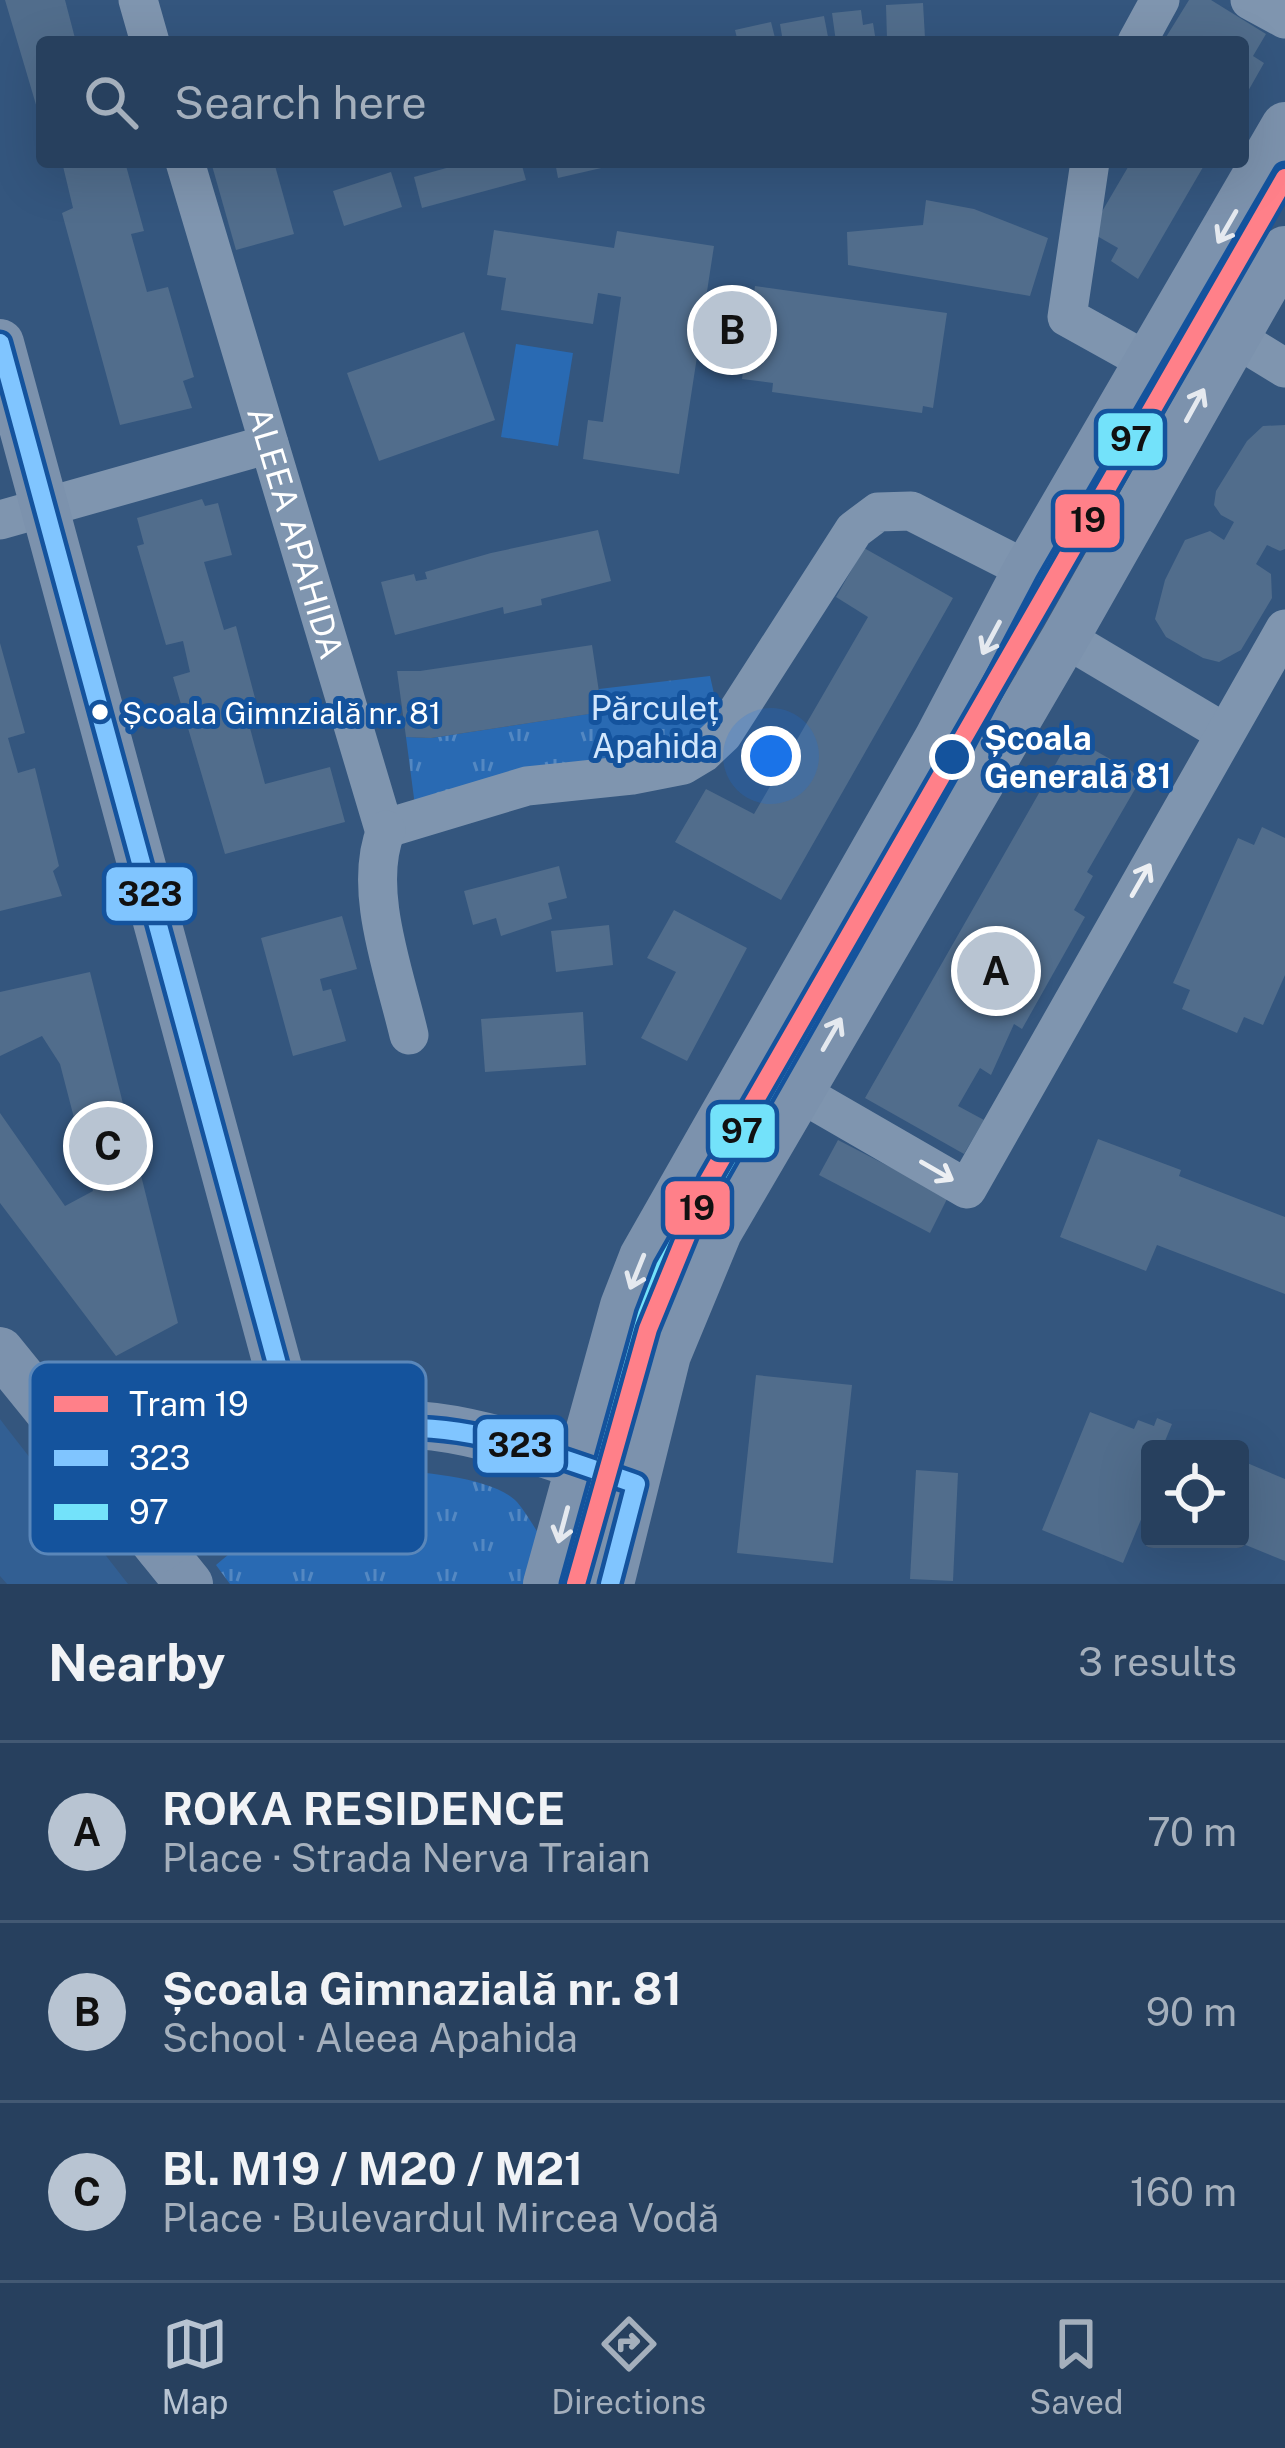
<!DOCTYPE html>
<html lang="en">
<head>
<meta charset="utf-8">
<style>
	:root { --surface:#27405e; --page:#334b67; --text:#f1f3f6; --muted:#a4afbc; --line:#435973; --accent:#b8c4d2 }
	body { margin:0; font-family:"Public Sans",sans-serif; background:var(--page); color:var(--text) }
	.controls { position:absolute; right:36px; bottom:36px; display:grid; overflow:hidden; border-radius:12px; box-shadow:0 12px 48px #0002 }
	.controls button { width:108px; height:108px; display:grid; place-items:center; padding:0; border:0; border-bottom:3px solid var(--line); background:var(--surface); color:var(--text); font:60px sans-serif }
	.you { position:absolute; left:771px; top:756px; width:42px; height:42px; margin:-30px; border:9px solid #fff; border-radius:50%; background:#1a73e8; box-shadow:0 0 0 18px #1a73e833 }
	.badge { display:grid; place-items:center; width:78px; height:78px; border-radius:50%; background:var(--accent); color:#111; font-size:39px; font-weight:700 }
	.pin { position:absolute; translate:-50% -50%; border:6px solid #fff; box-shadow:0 3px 12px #0006 }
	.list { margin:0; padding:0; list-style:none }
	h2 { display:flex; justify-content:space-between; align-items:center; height:156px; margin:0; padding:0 48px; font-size:51px }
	h2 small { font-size:39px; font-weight:400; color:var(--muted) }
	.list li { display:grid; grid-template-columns:78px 1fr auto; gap:36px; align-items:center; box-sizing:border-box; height:180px; padding:0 48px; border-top:3px solid var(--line) }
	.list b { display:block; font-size:45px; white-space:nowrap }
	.list p { margin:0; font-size:39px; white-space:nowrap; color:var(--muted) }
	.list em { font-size:39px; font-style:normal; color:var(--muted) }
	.icon { flex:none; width:66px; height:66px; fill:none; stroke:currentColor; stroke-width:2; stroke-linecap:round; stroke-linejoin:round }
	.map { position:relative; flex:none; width:1285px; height:1584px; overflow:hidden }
	.search { position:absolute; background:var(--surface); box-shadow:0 12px 48px #0002; left:36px; right:36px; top:36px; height:132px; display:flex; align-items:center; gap:30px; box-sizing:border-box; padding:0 42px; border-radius:12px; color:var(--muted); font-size:45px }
	.sheet { height:696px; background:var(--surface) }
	nav { display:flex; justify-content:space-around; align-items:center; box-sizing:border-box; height:168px; border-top:3px solid var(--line); background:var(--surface); font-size:33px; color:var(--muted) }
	nav a { display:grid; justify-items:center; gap:6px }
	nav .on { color:var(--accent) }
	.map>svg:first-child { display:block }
</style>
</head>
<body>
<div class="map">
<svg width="1285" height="1584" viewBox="0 0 1285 1584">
	<defs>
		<pattern id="park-tufts" width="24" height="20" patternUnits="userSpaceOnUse" patternTransform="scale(3)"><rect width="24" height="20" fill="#296ab3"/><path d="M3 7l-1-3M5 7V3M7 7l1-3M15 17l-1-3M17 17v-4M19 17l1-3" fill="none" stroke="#5488c2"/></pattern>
	</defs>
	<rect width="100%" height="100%" fill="#34567e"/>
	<g fill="url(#park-tufts)">
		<path d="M710,676L723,734L417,821L406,737L431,738L601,712L599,689Z"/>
		<path d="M388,1470C421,1472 493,1477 517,1502C525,1511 532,1524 539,1534L524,1584H230L216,1565L300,1494Z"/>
	</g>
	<path fill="#296ab3" d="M516,344L573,353L558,446L501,437Z"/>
	<path fill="#325f93" d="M0,1419L6,1427L128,1584H7L0,1576Z"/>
	<g fill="#516d8c">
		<path d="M5,0H65L76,42H42V125Z"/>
		<path d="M1189,0H1211L1266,34L1253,56L1264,63L1243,100V42H1163Z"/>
		<path d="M923,3L925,38L887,39L886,5Z"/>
		<path d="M861,10L863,25L873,23L876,42H836L832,13Z"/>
		<path d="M824,16L829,42H783L780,24Z"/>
		<path d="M771,22L776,42H738L735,30Z"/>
		<path d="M62,162H125L144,231L131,234L147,292L168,287L194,377L183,381L192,408L120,425L62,213L73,208Z"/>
		<path d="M211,162H274L294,234L236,250Z"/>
		<path d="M468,162H521L526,180L422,208L414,177Z"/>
		<path d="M555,162H609L610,166L558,178Z"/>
		<path d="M1131,162H1206L1138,279L1111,261L1118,248L1090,232Z"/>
		<path d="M391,172L402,207L344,226L333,191Z"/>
		<path d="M926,200L974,209L1048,238L1030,296L848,265L847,232L923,225Z"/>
		<path d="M494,230L614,248L617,231L714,246L679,474L583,459L588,420L603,422L621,297L598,293L593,324L501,310L506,278L487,275Z"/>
		<path d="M755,286L947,313L933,408L923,406L922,413L772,392L773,383L742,379Z"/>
		<path d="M464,332L495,420L379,461L347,373Z"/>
		<path d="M1285,425V549L1280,551L1267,545L1256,564L1271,574L1272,598L1241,650L1219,662L1203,658L1166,637L1155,619L1165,580L1185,540L1210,531L1224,540L1234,522L1221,515L1214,505L1216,491L1247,441L1263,426Z"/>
		<path d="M202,499L205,506L218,503L232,555L204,562L224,630L236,626L255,698L243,702L265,784L330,767L345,822L225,854L173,677L190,672L183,641L166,645L137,546L144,544L137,518Z"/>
		<path d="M598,530L611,581L541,599L542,605L504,614L503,607L395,635L381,582L414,574L416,581L427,579L425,572L491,553Z"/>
		<path d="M864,548L953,598L781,900L675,842L706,789L754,814L868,617L836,597Z"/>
		<path d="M0,643L25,733L8,738L18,773L35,768L59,866L53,871L62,896L0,911Z"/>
		<path d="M592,645L602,712L431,738L406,737L397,671H420Z"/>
		<path d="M1071,737L1142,777L1087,872L1093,876L1074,910L1085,917L1022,1029L1014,1024L991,1075L980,1068L958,1106L984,1120L964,1154L865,1098Z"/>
		<path d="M1262,827L1285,838V975L1263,1025L1244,1017L1237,1033L1182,1009L1190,990L1173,983L1238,838L1254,845Z"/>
		<path d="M559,866L567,898L548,903L552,919L501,936L496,918L473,925L464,891Z"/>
		<path d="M674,910L747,948L687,1061L641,1038L676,972L647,958Z"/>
		<path d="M342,916L357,969L320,979L323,991L331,989L346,1041L293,1056L261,938Z"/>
		<path d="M609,925L613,965L556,972L551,931Z"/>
		<path d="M90,972L178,1323L116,1356L0,1203V1113L65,1206L93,1191L60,1064L42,1036L0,1056V992Z"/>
		<path d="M583,1012L586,1065L485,1072L481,1019Z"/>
		<path d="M1098,1139L1181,1170L1179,1176L1285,1217V1294L1157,1245L1146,1271L1060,1237Z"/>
		<path d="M838,1140L948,1197L930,1233L819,1175Z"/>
		<path d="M756,1375L852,1385L833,1563L737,1553Z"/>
		<path d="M1090,1412L1134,1429L1138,1420L1154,1426L1157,1418L1172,1424L1165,1441L1185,1449H1150V1506L1147,1505L1123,1563L1042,1530Z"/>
		<path d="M1240,1460L1285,1479V1561L1231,1539H1240Z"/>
		<path d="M916,1470L958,1473L953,1581L910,1579Z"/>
	</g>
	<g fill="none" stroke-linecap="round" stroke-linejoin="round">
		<g stroke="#7f95af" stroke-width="39">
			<path d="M138,0L150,42"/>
			<path d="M1250,0L1285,19"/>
			<path d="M1137,42L1160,0"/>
			<path id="s1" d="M185,162L384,829L527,786L632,775L683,765L703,753L723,734L854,530L878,512L911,511L1027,570"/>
			<path d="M1090,162L1067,317L1148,362"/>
			<path d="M1182,305L1285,368"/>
			<path d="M0,520L269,444"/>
			<path d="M1065,638L1225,733"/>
			<path d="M386,830C362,889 395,974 409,1035"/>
			<path d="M799,1092L967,1189L1285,629"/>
		</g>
		<g stroke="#7c92ad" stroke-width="48">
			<path d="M0,343L299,1445"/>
			<path d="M0,1351L189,1584"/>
			<path d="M160,1548C201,1516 241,1478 286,1452C389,1393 506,1441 608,1475"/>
			<path d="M547,1584L624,1306L643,1257L938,739L1027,570L1285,126"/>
			<path d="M610,1584L667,1355L718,1232L1065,638L1285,250"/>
		</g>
		<defs>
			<g id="bus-1">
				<path d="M0,343L299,1445"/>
				<path d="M299,1445C425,1404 517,1443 636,1484L610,1584"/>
			</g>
			<path id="bus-2" d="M572,1584L647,1314L665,1267L959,751L1048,582L1285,174"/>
		</defs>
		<use href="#bus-1" stroke="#14539d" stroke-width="27"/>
		<use href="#bus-2" stroke="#14539d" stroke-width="27"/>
		<use href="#bus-1" stroke="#80c5ff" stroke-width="18"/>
		<use href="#bus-2" stroke="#73e2fa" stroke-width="18"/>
		<defs>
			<path id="tram-1" d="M576,1584L648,1329L709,1180L1285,178"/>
		</defs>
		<use href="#tram-1" stroke="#14539d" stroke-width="27"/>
		<use href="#tram-1" stroke="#ff8089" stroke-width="18"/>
	</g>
	<defs><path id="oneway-shaft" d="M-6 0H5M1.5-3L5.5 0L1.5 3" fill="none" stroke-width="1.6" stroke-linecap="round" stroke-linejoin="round" transform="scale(3)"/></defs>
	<g stroke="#e5e9ef">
		<use href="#oneway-shaft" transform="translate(1227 227) rotate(120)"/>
		<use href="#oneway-shaft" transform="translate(1195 405) rotate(-61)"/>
		<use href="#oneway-shaft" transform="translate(991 638) rotate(118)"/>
		<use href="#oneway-shaft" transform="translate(832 1034) rotate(-60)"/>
		<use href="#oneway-shaft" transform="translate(637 1272) rotate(112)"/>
		<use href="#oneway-shaft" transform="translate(563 1525) rotate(105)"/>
	</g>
	<g stroke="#eceff3">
		<use href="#oneway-shaft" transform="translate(1141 880) rotate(-60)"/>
		<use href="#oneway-shaft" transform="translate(937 1171) rotate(30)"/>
	</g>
	<circle fill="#fff" stroke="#14539d" stroke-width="4.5" cx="100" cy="712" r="10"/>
	<circle fill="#14539d" stroke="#fff" stroke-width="6" cx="952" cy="757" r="20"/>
	<g text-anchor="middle" stroke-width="10" stroke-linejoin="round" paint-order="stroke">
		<g font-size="30" fill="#fff" stroke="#14539d" text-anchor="start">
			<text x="122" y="724">Școala Gimnzială nr. 81</text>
		</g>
		<g font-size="33" fill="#fff" stroke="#14539d">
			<text dy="12" stroke="none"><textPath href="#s1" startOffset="387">ALEEA APAHIDA</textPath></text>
		</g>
		<g font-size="33" fill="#d2e7fd" stroke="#14539d">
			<text x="655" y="720">Părculeț<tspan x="655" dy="38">Apahida</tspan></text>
		</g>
		<g font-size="33" font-weight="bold" fill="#fff" stroke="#14539d" text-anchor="start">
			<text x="984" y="750">Școala<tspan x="984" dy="38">Generală 81</tspan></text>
		</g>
	</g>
	<rect x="30" y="1362" width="396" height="192" rx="18" fill="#14539d" stroke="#5a87ba" stroke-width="3"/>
	<rect x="54" y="1396" width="54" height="16" fill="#ff8089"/>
	<rect x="54" y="1450" width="54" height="16" fill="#80c5ff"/>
	<rect x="54" y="1504" width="54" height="16" fill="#73e2fa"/>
	<g font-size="33" fill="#fff">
		<text x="129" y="1416">Tram 19</text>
		<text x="129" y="1470">323</text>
		<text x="129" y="1524">97</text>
	</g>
	<g stroke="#14539d" stroke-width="4.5">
		<rect x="1096" y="411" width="69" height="57" rx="12" fill="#73e2fa"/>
		<rect x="1053" y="492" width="69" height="58" rx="12" fill="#ff8089"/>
		<rect x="104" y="865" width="91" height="58" rx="12" fill="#80c5ff"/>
		<rect x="708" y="1102" width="69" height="58" rx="12" fill="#73e2fa"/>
		<rect x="663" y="1179" width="69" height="58" rx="12" fill="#ff8089"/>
		<rect x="475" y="1417" width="91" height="58" rx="12" fill="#80c5ff"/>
	</g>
	<g font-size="33" text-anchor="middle" font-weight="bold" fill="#111">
		<text x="1131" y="451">97</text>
		<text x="1088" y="532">19</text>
		<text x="150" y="906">323</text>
		<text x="742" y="1143">97</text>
		<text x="697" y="1220">19</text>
		<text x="520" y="1457">323</text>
	</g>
</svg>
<div class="controls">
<button><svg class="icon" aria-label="locate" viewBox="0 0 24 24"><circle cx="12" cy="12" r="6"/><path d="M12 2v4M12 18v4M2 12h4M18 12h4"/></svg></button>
</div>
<div class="you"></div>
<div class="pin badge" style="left:996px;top:971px">A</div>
<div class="pin badge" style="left:732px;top:330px">B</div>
<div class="pin badge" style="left:108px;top:1146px">C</div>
<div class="search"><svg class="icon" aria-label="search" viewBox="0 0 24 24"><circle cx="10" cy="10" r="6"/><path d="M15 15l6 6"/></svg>Search here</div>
</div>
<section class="sheet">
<h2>Nearby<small>3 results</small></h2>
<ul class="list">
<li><span class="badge">A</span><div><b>ROKA RESIDENCE</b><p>Place · Strada Nerva Traian</p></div><em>70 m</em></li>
<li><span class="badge">B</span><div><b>Școala Gimnazială nr. 81</b><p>School · Aleea Apahida</p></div><em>90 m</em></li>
<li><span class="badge">C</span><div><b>Bl. M19 / M20 / M21</b><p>Place · Bulevardul Mircea Vodă</p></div><em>160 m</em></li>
</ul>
</section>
<nav>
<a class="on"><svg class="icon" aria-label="map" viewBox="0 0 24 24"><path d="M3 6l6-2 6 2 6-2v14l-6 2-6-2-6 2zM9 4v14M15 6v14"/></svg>Map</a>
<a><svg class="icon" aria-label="directions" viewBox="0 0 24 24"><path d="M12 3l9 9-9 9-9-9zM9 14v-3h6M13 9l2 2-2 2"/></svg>Directions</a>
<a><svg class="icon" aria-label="saved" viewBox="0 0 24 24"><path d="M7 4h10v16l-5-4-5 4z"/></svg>Saved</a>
</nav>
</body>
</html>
